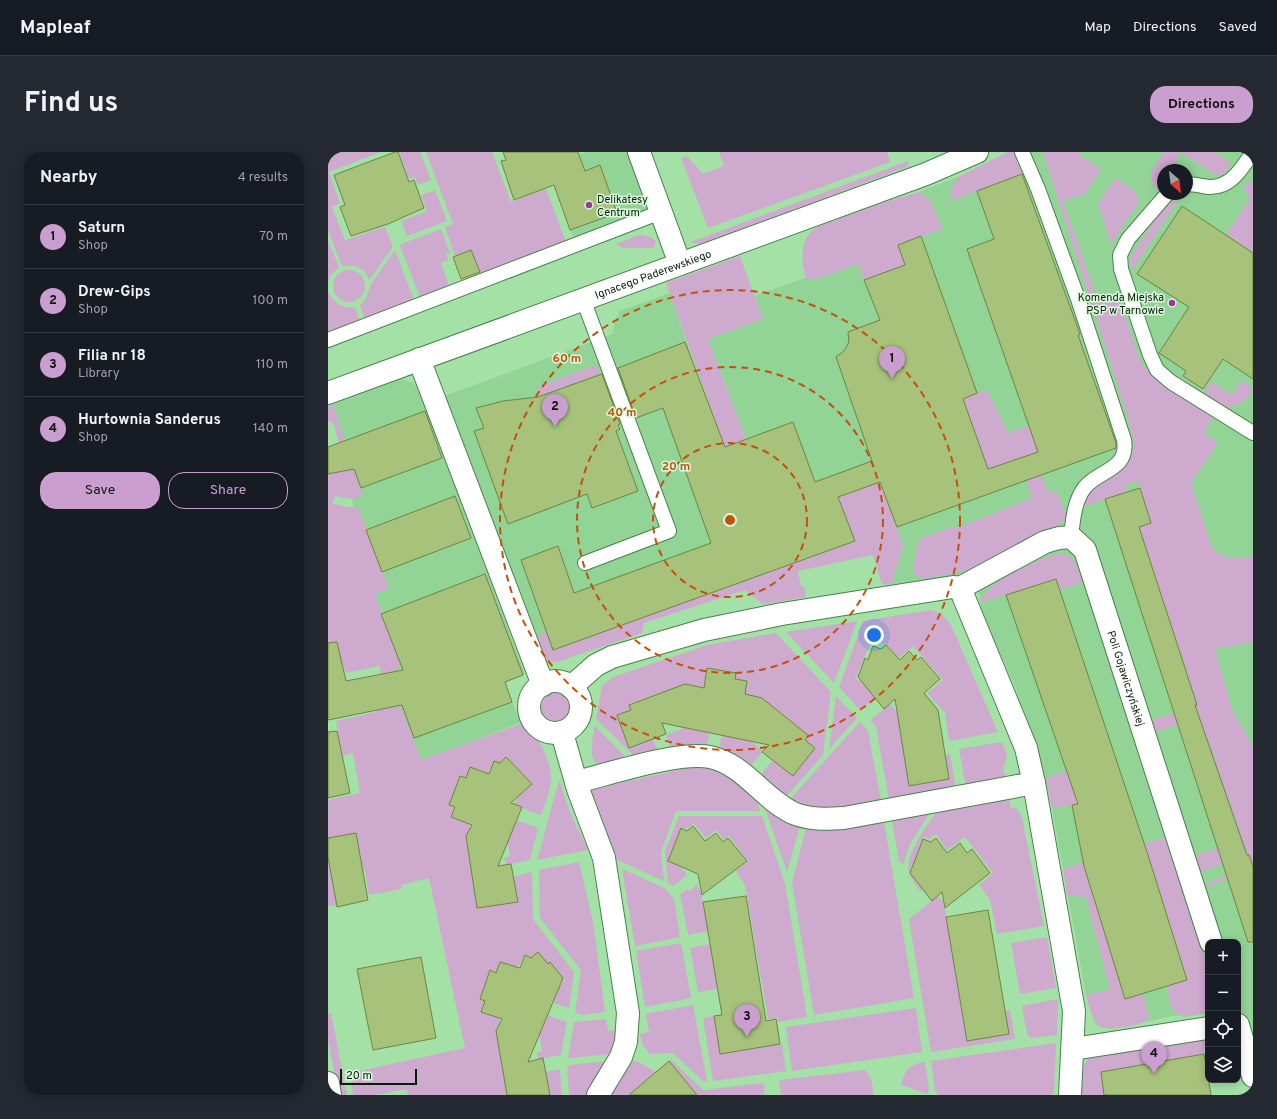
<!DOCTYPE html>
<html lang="en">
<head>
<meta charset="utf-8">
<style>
	:root { --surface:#171b24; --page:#242831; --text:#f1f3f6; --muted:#9ea1a6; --line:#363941; --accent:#ca9fcf }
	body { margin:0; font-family:Overpass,sans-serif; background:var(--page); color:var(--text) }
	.controls { position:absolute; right:12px; bottom:12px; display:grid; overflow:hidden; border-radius:8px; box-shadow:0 2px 10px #0003 }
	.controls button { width:36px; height:36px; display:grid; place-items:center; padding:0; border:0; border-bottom:1px solid var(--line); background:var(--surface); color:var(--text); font:20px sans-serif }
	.compass { position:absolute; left:829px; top:12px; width:36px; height:36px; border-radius:50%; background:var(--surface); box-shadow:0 2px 10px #0003; rotate:152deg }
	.scale { position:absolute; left:12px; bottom:10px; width:77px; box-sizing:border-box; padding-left:4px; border:2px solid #061d08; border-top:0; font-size:11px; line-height:14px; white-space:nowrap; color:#061d08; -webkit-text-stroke:3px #dbf9dc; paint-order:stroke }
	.you { position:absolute; left:546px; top:483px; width:14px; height:14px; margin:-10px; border:3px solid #fff; border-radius:50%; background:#1a73e8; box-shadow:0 0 0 6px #1a73e833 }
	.badge { display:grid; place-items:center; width:26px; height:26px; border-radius:50%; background:var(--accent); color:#111; font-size:13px; font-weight:700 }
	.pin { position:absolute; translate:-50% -33px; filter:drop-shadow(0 1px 2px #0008) }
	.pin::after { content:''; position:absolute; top:21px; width:14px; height:12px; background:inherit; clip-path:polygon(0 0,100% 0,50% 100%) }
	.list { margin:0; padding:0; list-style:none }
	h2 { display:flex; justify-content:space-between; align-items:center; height:52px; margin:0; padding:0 16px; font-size:17px }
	h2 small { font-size:13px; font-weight:400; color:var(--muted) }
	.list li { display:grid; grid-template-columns:26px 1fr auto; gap:12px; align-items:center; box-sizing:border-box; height:64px; padding:0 16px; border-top:1px solid var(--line) }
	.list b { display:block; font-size:15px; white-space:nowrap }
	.list p { margin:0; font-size:13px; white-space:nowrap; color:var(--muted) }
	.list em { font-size:13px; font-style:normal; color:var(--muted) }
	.actions { display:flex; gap:8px; padding:12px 16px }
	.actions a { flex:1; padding:9px 0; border:1px solid var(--accent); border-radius:16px; text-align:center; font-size:14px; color:var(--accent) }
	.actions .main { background:var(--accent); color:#111 }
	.icon { flex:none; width:22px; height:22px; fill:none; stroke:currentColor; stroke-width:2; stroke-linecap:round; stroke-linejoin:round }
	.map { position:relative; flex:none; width:925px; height:943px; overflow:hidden; border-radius:16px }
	header { display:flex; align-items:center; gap:24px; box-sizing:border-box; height:56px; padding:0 20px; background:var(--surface); border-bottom:1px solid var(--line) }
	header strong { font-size:19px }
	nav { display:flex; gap:22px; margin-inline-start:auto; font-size:14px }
	.intro { display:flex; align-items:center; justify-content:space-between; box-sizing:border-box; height:96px; padding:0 24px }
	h1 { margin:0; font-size:28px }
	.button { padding:10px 18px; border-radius:16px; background:var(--accent); color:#111; font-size:14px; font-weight:700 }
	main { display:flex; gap:24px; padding:0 24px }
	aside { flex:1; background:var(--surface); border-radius:16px; box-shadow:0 2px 10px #0003 }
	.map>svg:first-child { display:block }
</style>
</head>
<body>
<header>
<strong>Mapleaf</strong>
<nav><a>Map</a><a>Directions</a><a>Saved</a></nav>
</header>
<div class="intro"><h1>Find us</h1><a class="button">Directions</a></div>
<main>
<aside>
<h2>Nearby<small>4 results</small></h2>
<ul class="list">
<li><span class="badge">1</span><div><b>Saturn</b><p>Shop</p></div><em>70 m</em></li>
<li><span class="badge">2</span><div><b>Drew-Gips</b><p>Shop</p></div><em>100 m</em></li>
<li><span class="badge">3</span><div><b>Filia nr 18</b><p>Library</p></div><em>110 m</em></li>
<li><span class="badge">4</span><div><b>Hurtownia Sanderus</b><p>Shop</p></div><em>140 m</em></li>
</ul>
<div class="actions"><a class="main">Save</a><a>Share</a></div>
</aside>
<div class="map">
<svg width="925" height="943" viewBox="0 0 925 943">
	<rect width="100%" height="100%" fill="#a4e1a7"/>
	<g fill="#92d396" fill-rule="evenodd">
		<path d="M258,0H306L311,15L307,23L320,58L246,87L225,31L251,3Z"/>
		<path d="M680,0H925V879L920,867L910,859V790H880V861L857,865L849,863L783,877L772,875L767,871L758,843L724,656L708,590L684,527L653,461L652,444L649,437L623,425L563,432L575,393L536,336L449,368L380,186L435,167L427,144L614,77L602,48L591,40L632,24ZM835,18H859V42H835Z"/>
		<path d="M342,141L352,167L351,169L442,420L225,498L205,490L114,245L285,182L287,168L292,159Z"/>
		<path d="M74,227L85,231L92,239L197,522L177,530L192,571L79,614L37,405L9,280L1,254Z"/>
	</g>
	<g fill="#cfaacf" fill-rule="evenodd">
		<path d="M0,0H53L1,20L12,51L4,55L17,88L57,75L65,95L41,128C37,115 26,112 14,114L0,79Z"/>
		<path d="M71,0H92L103,28L90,33L87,25L81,27Z"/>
		<path d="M98,0H164L183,50L218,37L238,90L152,123L143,98L127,104L117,75L125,72Z"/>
		<path d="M391,0H559L562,10L380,76L353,6L359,4L375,22L396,14Z"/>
		<path d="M680,0H687L697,21L622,49L624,34L632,24Z"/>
		<path d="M715,0H752L751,3L773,17L757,42L735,49L771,152L790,145L813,211C832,235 860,249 885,265L876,281L890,291L863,331L883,393C893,409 908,407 925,404V490L887,497L904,558L925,594V724L900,727L877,735L876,732L925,713L920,703L872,720L867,704L913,687L871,565L827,580L824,568L869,553L811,375L823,371L810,329L797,333L799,340L754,355C761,330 794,328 803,305C809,293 801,272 798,260Z"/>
		<path d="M836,0H886L903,11L895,23L886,22L852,0L849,8L843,18H835V31L831,38L827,36L821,23Z"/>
		<path d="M580,9L581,14L375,92H369L363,90Z"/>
		<path d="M787,26L807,39L811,50L783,92L770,51Z"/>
		<path d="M920,29L925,32V101L898,83L922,46L915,35Z"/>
		<path d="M107,38L119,69L79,84L73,69L99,59L93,43Z"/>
		<path d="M591,40L602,48L615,77L570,93L577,113L536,128L530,112L492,126L479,128C474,117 472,96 479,85C482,80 487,77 491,74L554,51Z"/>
		<path d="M847,48L849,50L804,119L802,110L803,104L835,56Z"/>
		<path d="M113,77L122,101L118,102L120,108L113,111L121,134L92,145L72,94L73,92Z"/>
		<path d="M311,83C318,83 323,84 328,90L326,96H294L288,92Z"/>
		<path d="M0,88L11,115L2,124L0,130Z"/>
		<path d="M67,98L86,148L37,168L32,153L38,147L43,132Z"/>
		<path d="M412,104L435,167L380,187L449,368L536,336L529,315L544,308L575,393L565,429L563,432L556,433L553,430L545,403L470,419L473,434H476L478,445L435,452L417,438L316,471L314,481L229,510L217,509L205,490L213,481L218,480L225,498L442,420L338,131ZM463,372L527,389L477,408Z"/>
		<circle cx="21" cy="134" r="16"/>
		<path d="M0,139C5,151 14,157 27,155L32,170L0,183Z"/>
		<path d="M268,213L272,222L212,244L209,235Z"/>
		<path d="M913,228L925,236C922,248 907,257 894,254C888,252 881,246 875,243L883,229L904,243Z"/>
		<path d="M659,238L680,281L725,266L761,281L660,317L644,272L633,248Z"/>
		<path d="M5,253L35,344L24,347L7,344L4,351L18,355H30L61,437L47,442L73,514C69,516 65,518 65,523C65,540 87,589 93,608L195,571C208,578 225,613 223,627C222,639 217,652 213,663L186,653L189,645L204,632L178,605L172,611L166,609L159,623L138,626L132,624L122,653C131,656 140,667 142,676L138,684L144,687L139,694L149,756L189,750L180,726L204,720L205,767L246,820L241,856L218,848L222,840L237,828L222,810L220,812L197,803L189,817L172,810L168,821L163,819L152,847L157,849L153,859L171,865L172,870L168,879L179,943H80L78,937L48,943H25L22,921L137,896L101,726L73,733V737L41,743L37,718H35L28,681L0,686V648L32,641L25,601L0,607V581L10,579L8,569L48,560L47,548L58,545L51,514L17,521L16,513L0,516V322L17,318L6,272L0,269V254Z"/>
		<path d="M713,322L720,341L728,338L739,366L727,375L649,415L637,419L595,427L586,422L585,417L591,387L627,374L629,376L704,346L698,328Z"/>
		<path d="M730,401C747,402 750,417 755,430L731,438L727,427L704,434L763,611L816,692L837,686L880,816V860C851,866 841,868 840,833L859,827L820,702L758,722L797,847L815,841L821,866C815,875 782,878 772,875L764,864L758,843L782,837L758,745L739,743L735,716L778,705L767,649L724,656L718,626L761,611L702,435L652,451C660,427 702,413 724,403Z"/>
		<path d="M603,458L614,462L623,473L670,580L621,589L617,561L599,541L615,528L585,494L571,506L557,491L542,492L527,527L546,536L551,543L532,558L511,535L535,469Z"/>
		<path d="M529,469L506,531L458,480Z"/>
		<path d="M448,481L503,540L495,603L458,645L432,624L445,608L465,624L487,596L477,588L481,584L453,561L435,553L436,546L417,542L419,529L407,527V521L379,516L376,535L369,537L335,540L301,552L303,558L289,563L301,596L325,587L330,601L310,608L268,567L274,534L285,525L379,493Z"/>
		<circle cx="228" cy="556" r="15"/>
		<path d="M508,544L529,566L501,597Z"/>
		<path d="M562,552L569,560L581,634L621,627L619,610L611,603L622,602L628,636L561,648L548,574L542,568Z"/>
		<path d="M373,570L383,572L379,592L344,598L338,583Z"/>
		<path d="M532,570L540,579L553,649C522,654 492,662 462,647Z"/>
		<path d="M266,575H268L301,608L272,614C259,608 265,587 266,575Z"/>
		<path d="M405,575L435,599L422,615L391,596L394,582Z"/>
		<path d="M674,590L679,604L675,617L679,628L638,635L631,597Z"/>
		<path d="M368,614L385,616L408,631L429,649L432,659H348L333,700L336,729L289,708L284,702L262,638Z"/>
		<path d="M231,628L242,660L260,698L209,708Z"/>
		<path d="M675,647L682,648V655L689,657L694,666L716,774L669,782L662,748L651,733L665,721L637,685L619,698L608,682L602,687L596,685L582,720L602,732L592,739C589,733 582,727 581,720C576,704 599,674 608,660Z"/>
		<path d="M437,657L449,665L472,674L459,720Z"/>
		<path d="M601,662L582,692L575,713L571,709L564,669Z"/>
		<path d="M351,664H434L457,732L479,865L450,870L449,866L440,867L417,733L408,719L420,709L401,684L396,688L388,678L378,686L366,672L358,677L354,675L340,709L353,715L359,723L345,734L340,732L337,699Z"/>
		<path d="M189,668L210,676L202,708L178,713L176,706L182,704L177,674Z"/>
		<path d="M556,670L586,846L486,863L464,730L478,676L511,678Z"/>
		<path d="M0,705L9,753L0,754Z"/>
		<path d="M251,710L265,770L277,860L253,863L247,860L253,818L212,766L211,718Z"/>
		<path d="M294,717L337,736L346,747L352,785L307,794Z"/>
		<path d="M368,733L373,740L380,779L360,783L352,742L360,737L362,739Z"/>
		<path d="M610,744L616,751L639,889L681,882L678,866L672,859L682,858L687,887L603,900L581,767Z"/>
		<path d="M719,785L728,836L692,842L683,791Z"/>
		<path d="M353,791L363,846L317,855L308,799Z"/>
		<path d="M382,792L390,837L370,840L362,796Z"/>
		<path d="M730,847L729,883L702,886L699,882L694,854Z"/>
		<path d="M365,853L379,929L376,930L345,901L322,902L314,892L312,882L321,880L318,862Z"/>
		<path d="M588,856L594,900L464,919L458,875Z"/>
		<path d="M3,860L19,943H11L0,888V863Z"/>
		<path d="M213,861L239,870L233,903L210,907L209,900L214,899L209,870Z"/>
		<path d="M386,864L393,902L454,892L458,919L385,929L375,866Z"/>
		<path d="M278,867L280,879L294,877L285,902L240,906L246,870Z"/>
		<path d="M880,886V897L875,898L876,902L773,920L776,943H753L756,913L761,906Z"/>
		<path d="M728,891L726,941L723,943H609L610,941L607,940L603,909Z"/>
		<path d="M342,907L375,938L434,931L437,933L436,943H369L341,909Z"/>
		<path d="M302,908L311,910L328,920L301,943H278Z"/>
		<path d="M281,909L260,943H241L239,915L242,913Z"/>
		<path d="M597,910L601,937L599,942L573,933C578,916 580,913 597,910Z"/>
		<path d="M232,917L234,943H222L213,921Z"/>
		<path d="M537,918L543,926L546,943H453L451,928Z"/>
	</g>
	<g fill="#a7c27b" stroke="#6c8640">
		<path d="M67,0H70L81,30L86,28L96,56L60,72L23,84L12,55L17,53L6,23Z"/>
		<path d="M175,0H250L257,19L272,13L289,61L242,78L226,33L186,48L173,9L178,8Z"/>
		<path d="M694,22L752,182L750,183L788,291V296L569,375L552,330L510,345L527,389L225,498L193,408L230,394L246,441L383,391L335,256L308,266L290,216L357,190L397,295L465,270L487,330L544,309L508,205L516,199L521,190L520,180L552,168L536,128L577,113L570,93L593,84L649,241L635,247L660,317L710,300L639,97L666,87L649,39Z"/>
		<path d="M854,54L925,101V227L895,207L875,237L855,224L858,219L831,201L861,155L809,122Z"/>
		<path d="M143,98L152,120L133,127L125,105Z"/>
		<path d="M274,222L292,272L290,273L292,277L288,279L310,339L264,356L259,342L180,372L146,279L156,276L148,256L175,249L210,245Z"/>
		<path d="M97,259L114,306L33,336L26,317L0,322V295Z"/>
		<path d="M812,336L823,371L811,375L869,553H867L919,703H921L925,714V790H920L777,347Z"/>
		<path d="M127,344L143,386L54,420L38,378Z"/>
		<path d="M157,422L195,523L177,530L184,550L86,586L74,553L0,568V491L9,490L18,529L75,518L53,462Z"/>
		<path d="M728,427L820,703L859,828L797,847L756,714L744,653L750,652L678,443Z"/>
		<path d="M558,493L572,508L581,499L589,508L593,505L612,527L596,541L610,558L621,627L581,634L567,547L556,557L530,525L537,506L540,508L545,494L553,497Z"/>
		<path d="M379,516L408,521L407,527L419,529L417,542L434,546L481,584L477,588L487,596L465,624L434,600L441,593L334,571L338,582L301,596L289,563L303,558L301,553L357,532L376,536Z"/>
		<path d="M9,579L22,641L0,646V580Z"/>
		<path d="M178,605L204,632L183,651L194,655L170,714L183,712L190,750L149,756L138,684L144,673L123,665L127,655L121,653L132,624L138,626L142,615L161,622L166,609L172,611Z"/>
		<path d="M365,674L377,689L388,681L395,690L400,686L419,709L374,743L370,722L340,709L353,676L359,679Z"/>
		<path d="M28,681L40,748L9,755L0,705V686Z"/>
		<path d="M608,686L619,701L632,691L639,701L644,697L662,721L617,756L614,740L604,749L582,721L595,687L603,690Z"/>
		<path d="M418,744L438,869L448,867L452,892L392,902L386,864L394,863L375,750Z"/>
		<path d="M660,758L681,882L639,889L618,765Z"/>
		<path d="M210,800L220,812L222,810L235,826L200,910L215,906L222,943H179L168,879L174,867L153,860L157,849L152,847L162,818L168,821L172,810L192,816L197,803L203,806Z"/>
		<path d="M93,805L108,886L45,898L29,817Z"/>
		<path d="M876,902L883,943H776L773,920Z"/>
		<path d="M341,909L369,943H301L328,920Z"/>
	</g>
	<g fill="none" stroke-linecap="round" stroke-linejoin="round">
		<defs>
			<g id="lane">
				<path d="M694,0L710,37L750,147L796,288C801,318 771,318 757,335C746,349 745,368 743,385"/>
				<path d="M859,32C866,32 873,34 881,35C903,36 914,16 925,0"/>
				<path d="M839,42L800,87L792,103L793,117L822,203L829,218L843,230L925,281"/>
				<path d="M255,147L341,379L257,411"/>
				<path d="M0,188L333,60"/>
			</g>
			<g id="street">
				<path d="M311,0L352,112"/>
				<path d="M91,207L215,533"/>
				<path id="s1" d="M0,241L598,22L649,0"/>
				<path id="s2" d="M632,436L717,390L731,386L743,385L757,398L883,790"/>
				<circle cx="227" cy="555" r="26"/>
				<path d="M243,535L268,513L284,505L376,478L454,462L625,435L632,436L698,596L706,631L746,859L742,943"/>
				<path d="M234,581L250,637L276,706L300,861L298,890L293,905L270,943"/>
				<path d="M248,630C281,622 350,599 382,605C416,612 435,647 465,661C481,668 499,667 516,666L706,631"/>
				<path d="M910,873L925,924"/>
				<path d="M745,897L880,876"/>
				<path d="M0,931L2,943"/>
			</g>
		</defs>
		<use href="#lane" stroke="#47804b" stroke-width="16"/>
		<use href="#street" stroke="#47804b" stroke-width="24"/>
		<use href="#lane" stroke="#fff" stroke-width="14"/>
		<use href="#street" stroke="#fff" stroke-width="22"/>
	</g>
	<g fill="none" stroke="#c6500b" stroke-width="2" stroke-dasharray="7 5">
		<circle cx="402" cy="368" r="77"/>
		<circle cx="402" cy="368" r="153"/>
		<circle cx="402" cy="368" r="230"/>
	</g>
	<g fill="#9b39a0" stroke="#dbf9dc" stroke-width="1.5">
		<circle cx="261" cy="53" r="4"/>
		<circle cx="844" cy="151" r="4"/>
	</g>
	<g text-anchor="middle" stroke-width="3" stroke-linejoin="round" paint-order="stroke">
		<g font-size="11" fill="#061d08" stroke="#dbf9dc" text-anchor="start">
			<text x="269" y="51">Delikatesy<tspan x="269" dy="13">Centrum</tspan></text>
			<text x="836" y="149" text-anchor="end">Komenda Miejska<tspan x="836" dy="13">PSP w Tarnowie</tspan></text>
		</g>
		<g font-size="11" fill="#061d08" stroke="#dbf9dc">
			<text dy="4" stroke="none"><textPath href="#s1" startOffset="346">Ignacego Paderewskiego</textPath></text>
			<text dy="4" stroke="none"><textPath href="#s2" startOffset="277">Poli Gojawiczyńskiej</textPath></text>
		</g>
	</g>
	<circle cx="402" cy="368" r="6" fill="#c6500b" stroke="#dbf9dc" stroke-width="2"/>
	<g font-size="12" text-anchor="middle" font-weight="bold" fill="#c6500b" stroke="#dbf9dc" stroke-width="3" stroke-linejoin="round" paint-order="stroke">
		<text x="239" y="210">60 m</text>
		<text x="294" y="264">40 m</text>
		<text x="348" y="318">20 m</text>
	</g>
</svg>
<div class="controls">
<button>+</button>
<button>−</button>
<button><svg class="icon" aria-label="locate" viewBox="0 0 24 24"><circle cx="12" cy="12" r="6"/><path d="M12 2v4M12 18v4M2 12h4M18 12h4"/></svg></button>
<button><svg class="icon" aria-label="layers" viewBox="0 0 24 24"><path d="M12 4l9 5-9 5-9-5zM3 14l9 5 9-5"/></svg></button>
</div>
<svg class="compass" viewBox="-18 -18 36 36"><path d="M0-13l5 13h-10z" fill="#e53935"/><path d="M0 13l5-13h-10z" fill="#9ea1a6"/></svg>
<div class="scale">20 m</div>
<div class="you"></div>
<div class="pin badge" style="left:564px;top:227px">1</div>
<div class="pin badge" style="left:227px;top:275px">2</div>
<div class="pin badge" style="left:419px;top:885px">3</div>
<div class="pin badge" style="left:826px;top:922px">4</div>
</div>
</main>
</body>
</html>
